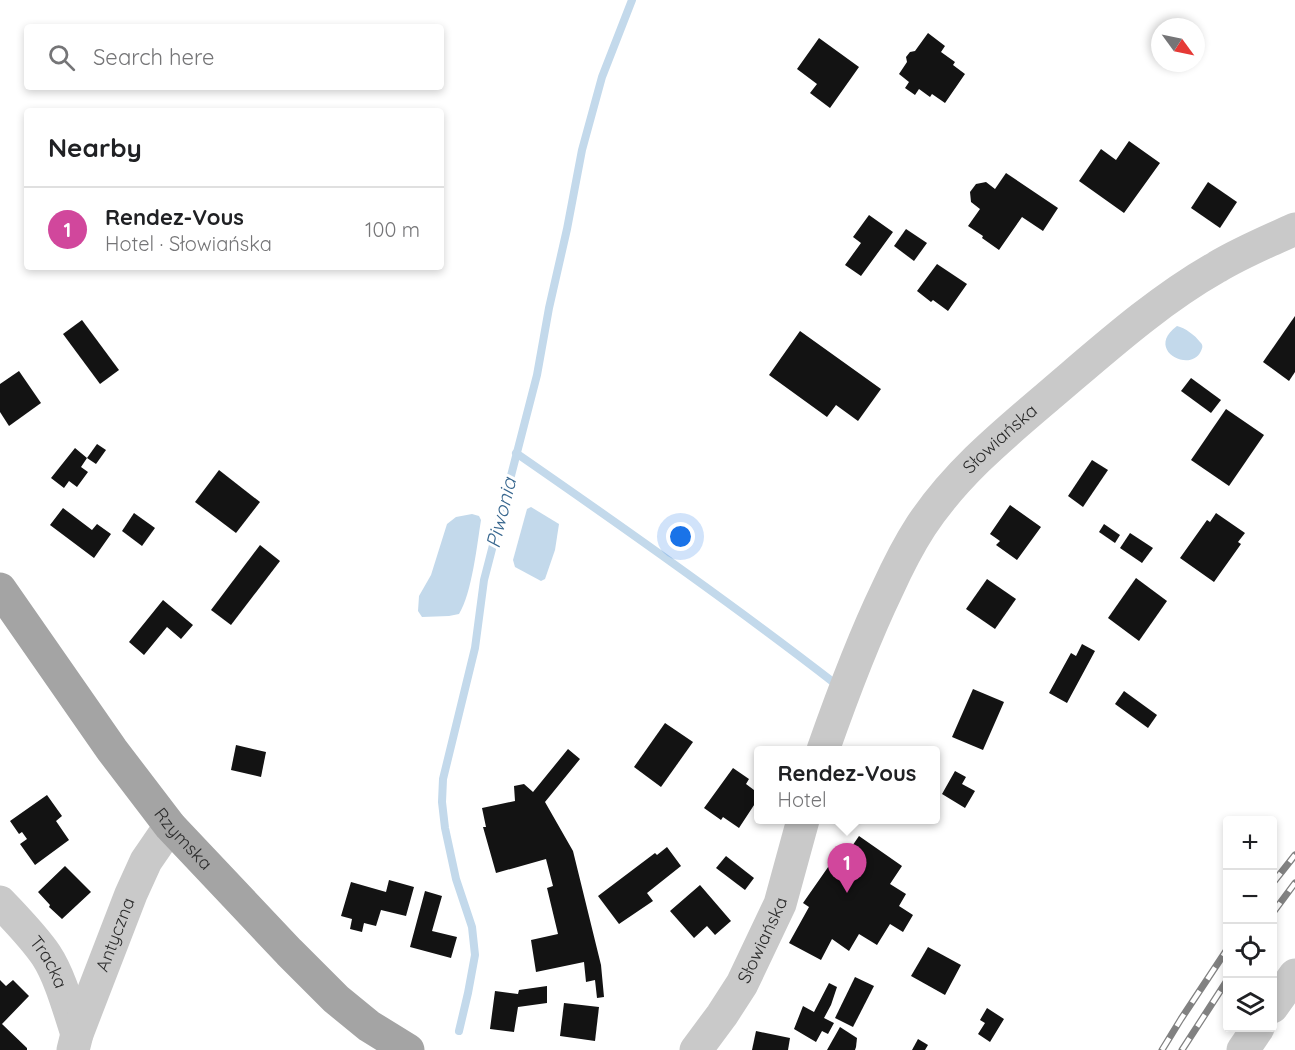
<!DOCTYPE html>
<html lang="en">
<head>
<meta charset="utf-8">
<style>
	:root { --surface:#fff; --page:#f6f6f6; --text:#202124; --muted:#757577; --line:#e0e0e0; --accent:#ea580c }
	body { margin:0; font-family:Quicksand,sans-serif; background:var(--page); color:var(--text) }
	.controls { position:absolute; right:18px; bottom:18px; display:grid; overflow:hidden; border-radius:6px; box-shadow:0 3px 9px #0003 }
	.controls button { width:54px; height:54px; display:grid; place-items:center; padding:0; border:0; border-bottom:2px solid var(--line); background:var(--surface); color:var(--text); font:30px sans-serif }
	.compass { position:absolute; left:1151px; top:18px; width:54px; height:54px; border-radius:50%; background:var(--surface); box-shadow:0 3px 9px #0003; rotate:123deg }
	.you { position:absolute; left:681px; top:537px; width:21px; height:21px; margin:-15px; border:4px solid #fff; border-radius:50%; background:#1a73e8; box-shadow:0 0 0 9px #1a73e833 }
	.badge { display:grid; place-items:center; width:39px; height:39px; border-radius:50%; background:var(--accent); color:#fff; font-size:20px; font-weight:700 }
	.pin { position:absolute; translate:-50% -50px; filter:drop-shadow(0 2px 3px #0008) }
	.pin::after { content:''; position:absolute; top:32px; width:21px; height:18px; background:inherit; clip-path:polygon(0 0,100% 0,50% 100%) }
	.popup { position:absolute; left:754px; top:746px; width:186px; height:78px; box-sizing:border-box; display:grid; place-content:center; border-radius:6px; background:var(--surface); filter:drop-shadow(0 2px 4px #0005); font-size:20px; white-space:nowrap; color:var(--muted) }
	.popup b { font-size:22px; color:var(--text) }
	.popup::after { content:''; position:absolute; left:50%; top:100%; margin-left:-12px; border:12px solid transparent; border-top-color:var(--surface) }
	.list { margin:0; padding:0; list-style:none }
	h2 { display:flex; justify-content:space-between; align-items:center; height:78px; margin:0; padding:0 24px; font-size:26px }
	h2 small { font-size:20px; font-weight:400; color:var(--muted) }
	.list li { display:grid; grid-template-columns:39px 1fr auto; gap:18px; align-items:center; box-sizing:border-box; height:84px; padding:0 24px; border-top:2px solid var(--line) }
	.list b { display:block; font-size:22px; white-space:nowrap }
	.list p { margin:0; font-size:20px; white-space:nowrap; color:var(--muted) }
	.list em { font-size:20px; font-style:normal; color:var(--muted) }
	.icon { flex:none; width:33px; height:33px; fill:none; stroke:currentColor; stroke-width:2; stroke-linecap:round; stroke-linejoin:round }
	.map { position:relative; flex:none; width:1295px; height:1050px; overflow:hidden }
	.search { position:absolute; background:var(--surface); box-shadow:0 3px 9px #0003; left:24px; top:24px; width:420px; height:66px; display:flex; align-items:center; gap:15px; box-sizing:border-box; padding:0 21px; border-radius:6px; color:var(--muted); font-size:22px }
	.panel { position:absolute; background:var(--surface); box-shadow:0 3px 9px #0003; left:24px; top:108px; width:420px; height:162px; border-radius:6px }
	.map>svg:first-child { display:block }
</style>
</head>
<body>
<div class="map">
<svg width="1295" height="1050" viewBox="0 0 1295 1050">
	<rect width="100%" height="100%" fill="#fff"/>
	<g fill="#c3d9eb">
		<path d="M1177,326C1185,328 1195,335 1200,342C1203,345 1203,347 1201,351C1191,374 1144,350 1177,326Z"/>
		<path d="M531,507L559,524L555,550L545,579L541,581L515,567L513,560L527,509Z"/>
		<path d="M472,514L479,516L481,520C477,545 472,593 459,614L449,616L422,617L418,611L419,596L431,575L447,524L456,517Z"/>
	</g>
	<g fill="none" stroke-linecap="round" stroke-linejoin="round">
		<g stroke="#c3d9eb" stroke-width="8">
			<path d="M516,453C623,527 730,602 833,682"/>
			<path d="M459,1031L468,993L475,955L472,927L456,879L445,828L442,802L443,779L475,648L484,580L537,375L549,308L567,229L582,150L602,77L632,0"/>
		</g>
	</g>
	<g fill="#131313">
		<path d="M928,33L945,46L941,52L955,62L953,65L965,74L945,103L932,94L930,97L919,89L915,95L905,88L909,82L899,74L907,62L906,57L910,52L915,51Z"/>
		<path d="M819,38L859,67L830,108L810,93L817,84L797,69Z"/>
		<path d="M1129,141L1160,163L1124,213L1079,181L1101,149L1116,160Z"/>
		<path d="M1006,173L1058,208L1043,231L1022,217L999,250L982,238L983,236L968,226L980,209L971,202L970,192L976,184L986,182L995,189Z"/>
		<path d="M1208,182L1237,202L1220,228L1191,208Z"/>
		<path d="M869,215L893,232L861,276L845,265L861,243L853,237Z"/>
		<path d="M906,229L927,243L914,261L894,246Z"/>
		<path d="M937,264L967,284L948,311L933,300L931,302L917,291Z"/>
		<path d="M1295,316V372L1289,381L1263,362Z"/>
		<path d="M82,320L119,370L100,384L63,334Z"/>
		<path d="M800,331L881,389L858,421L836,405L827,417L769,375Z"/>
		<path d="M19,371L41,403L9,426L0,412V384Z"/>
		<path d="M1191,378L1221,400L1211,413L1181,391Z"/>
		<path d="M1226,409L1264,435L1229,486L1191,460Z"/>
		<path d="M97,444L106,450L96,464L87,458Z"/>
		<path d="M75,448L87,458L81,467L88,472L77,487L69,481L64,488L51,478Z"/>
		<path d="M1092,460L1108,470L1083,507L1068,496Z"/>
		<path d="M219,470L260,502L236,533L195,502Z"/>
		<path d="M1010,505L1041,527L1017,560L996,545L1000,541L990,534Z"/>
		<path d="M63,508L92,530L97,524L111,534L94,558L50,525Z"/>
		<path d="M134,513L155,528L142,546L122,531Z"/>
		<path d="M1216,513L1245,533L1238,542L1241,544L1214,582L1180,558L1207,520L1210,522Z"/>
		<path d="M1104,524L1120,535L1115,543L1099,532Z"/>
		<path d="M1130,533L1153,548L1142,563L1120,548Z"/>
		<path d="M260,545L280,561L231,625L211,610Z"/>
		<path d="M1136,578L1167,601L1139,641L1108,618Z"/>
		<path d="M987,579L1016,599L995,629L966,609Z"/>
		<path d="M163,600L193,625L181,639L167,627L144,655L129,642Z"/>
		<path d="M1082,644L1095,651L1067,703L1049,693L1071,653L1076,656Z"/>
		<path d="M973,689L1004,702L983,750L952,737Z"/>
		<path d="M1124,691L1157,715L1148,728L1115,704Z"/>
		<path d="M665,723L693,742L661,787L634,767Z"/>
		<path d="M236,745L266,752L261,777L231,770Z"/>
		<path d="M568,749L580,759L545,802L573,851L601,965L604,997L597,998L595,980L586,982L584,962L536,972L531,940L558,934L547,888L553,886L546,859L496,873L483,827H486L482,808L515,801L514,786L524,784L533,792Z"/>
		<path d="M733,768L749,779L746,784L758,793V799L739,828L723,817L721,820L704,808Z"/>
		<path d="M955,771L966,777L962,784L975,791L965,808L942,794Z"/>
		<path d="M47,795L62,816L56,821L69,840L35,865L20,844L27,839L22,832L19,834L10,821Z"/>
		<path d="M859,836L902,866L890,884L906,894L899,906L913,915L903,932L890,924L877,945L859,934L849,951L832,939L821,960L789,943L809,907L803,903L840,850L846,855Z"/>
		<path d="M667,847L681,866L647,893L653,901L619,924L598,896L655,853L657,855Z"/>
		<path d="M726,856L754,878L745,890L716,868Z"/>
		<path d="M65,866L91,892L62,919L49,907L50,905L38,892Z"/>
		<path d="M389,880L414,887L406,916L381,910L376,926L364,923L362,932L350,929L352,919L341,916L351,882L386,892Z"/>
		<path d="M700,885L731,921L715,935L707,926L694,938L670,911Z"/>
		<path d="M425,891L442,896L432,931L457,937L451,958L410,947Z"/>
		<path d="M928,947L961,965L945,995L911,976Z"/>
		<path d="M855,977L874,986L853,1027L835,1018Z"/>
		<path d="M0,980L6,986L13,980L29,996L2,1024L27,1048V1050H0Z"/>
		<path d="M829,983L837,987L831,1005L824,1018L834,1023L828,1034L822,1031L816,1042L794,1029L803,1006L814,1012Z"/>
		<path d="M547,986V1003L518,1007L514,1032L490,1029L495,991L518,994L519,990Z"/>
		<path d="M564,1003L599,1007L595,1041L560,1036Z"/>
		<path d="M987,1008L1004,1019L990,1042L978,1034L985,1023L980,1020Z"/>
		<path d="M840,1027L857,1038L856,1047L855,1050H827Z"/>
		<path d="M756,1031L790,1038L788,1050H752Z"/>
		<path d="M918,1039L928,1045L925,1050H912Z"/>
	</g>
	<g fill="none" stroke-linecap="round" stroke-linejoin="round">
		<g stroke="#c9c9c9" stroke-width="33">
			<path id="s1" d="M823,750C842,696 862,642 887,590C897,568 908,546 921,526C956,473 1004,434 1051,394C1104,349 1157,301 1217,267C1242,252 1269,241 1295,229"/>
			<path id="s2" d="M0,902C16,919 33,936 46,955C60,976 69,1010 77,1034"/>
			<path d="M1272,1007L1295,975"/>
			<path id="s3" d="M73,1050L77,1034L131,894L146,861L170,826"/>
			<path id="s4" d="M696,1050L722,1015L742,984L780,904L803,820"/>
			<path d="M1243,1050L1258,1028"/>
		</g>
		<path stroke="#a4a4a4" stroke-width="33" id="s5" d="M0,589L112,750L170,826L289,952L336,999L369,1026L408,1050"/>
		<defs>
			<g id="rail">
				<path d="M1272,884L1295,855"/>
				<path d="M1272,914L1295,883"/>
				<path d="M1162,1050L1181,1019L1228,948"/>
				<path d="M1182,1050L1228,979"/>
			</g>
		</defs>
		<use href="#rail" stroke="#818181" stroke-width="7"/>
		<use href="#rail" stroke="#fff" stroke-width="4.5" stroke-dasharray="14" stroke-linecap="butt"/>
	</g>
	<g text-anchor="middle" stroke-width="6" stroke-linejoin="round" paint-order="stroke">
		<g font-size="18" fill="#2c2c2c" stroke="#fff">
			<text dy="6" stroke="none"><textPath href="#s1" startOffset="363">Słowiańska</textPath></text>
			<text dy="6" stroke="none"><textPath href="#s5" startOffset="310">Rzymska</textPath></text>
			<text dy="6" stroke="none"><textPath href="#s3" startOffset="123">Antyczna</textPath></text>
			<text dy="6" stroke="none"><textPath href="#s4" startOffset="129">Słowiańska</textPath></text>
			<text dy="6" stroke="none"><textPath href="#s2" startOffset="78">Tracka</textPath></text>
		</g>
		<g font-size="20" font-style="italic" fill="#38678f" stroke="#fff">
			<text transform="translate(501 513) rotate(-76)" y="7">Piwonia</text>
		</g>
	</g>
</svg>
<div class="controls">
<button>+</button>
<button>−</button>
<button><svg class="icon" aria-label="locate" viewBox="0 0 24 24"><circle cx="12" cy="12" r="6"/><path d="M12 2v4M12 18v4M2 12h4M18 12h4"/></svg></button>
<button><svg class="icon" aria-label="layers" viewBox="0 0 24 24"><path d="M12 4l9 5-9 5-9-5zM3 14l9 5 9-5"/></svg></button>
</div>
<svg class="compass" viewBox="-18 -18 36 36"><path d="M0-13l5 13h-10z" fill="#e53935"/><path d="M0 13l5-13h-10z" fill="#757577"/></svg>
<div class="you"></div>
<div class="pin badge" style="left:847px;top:893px;background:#d1479c">1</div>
<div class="popup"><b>Rendez-Vous</b>Hotel</div>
<div class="search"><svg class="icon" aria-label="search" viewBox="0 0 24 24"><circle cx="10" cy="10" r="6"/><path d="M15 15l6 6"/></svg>Search here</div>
<section class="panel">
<h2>Nearby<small></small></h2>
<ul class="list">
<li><span class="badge" style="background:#d1479c">1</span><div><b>Rendez-Vous</b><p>Hotel · Słowiańska</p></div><em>100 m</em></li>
</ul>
</section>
</div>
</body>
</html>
